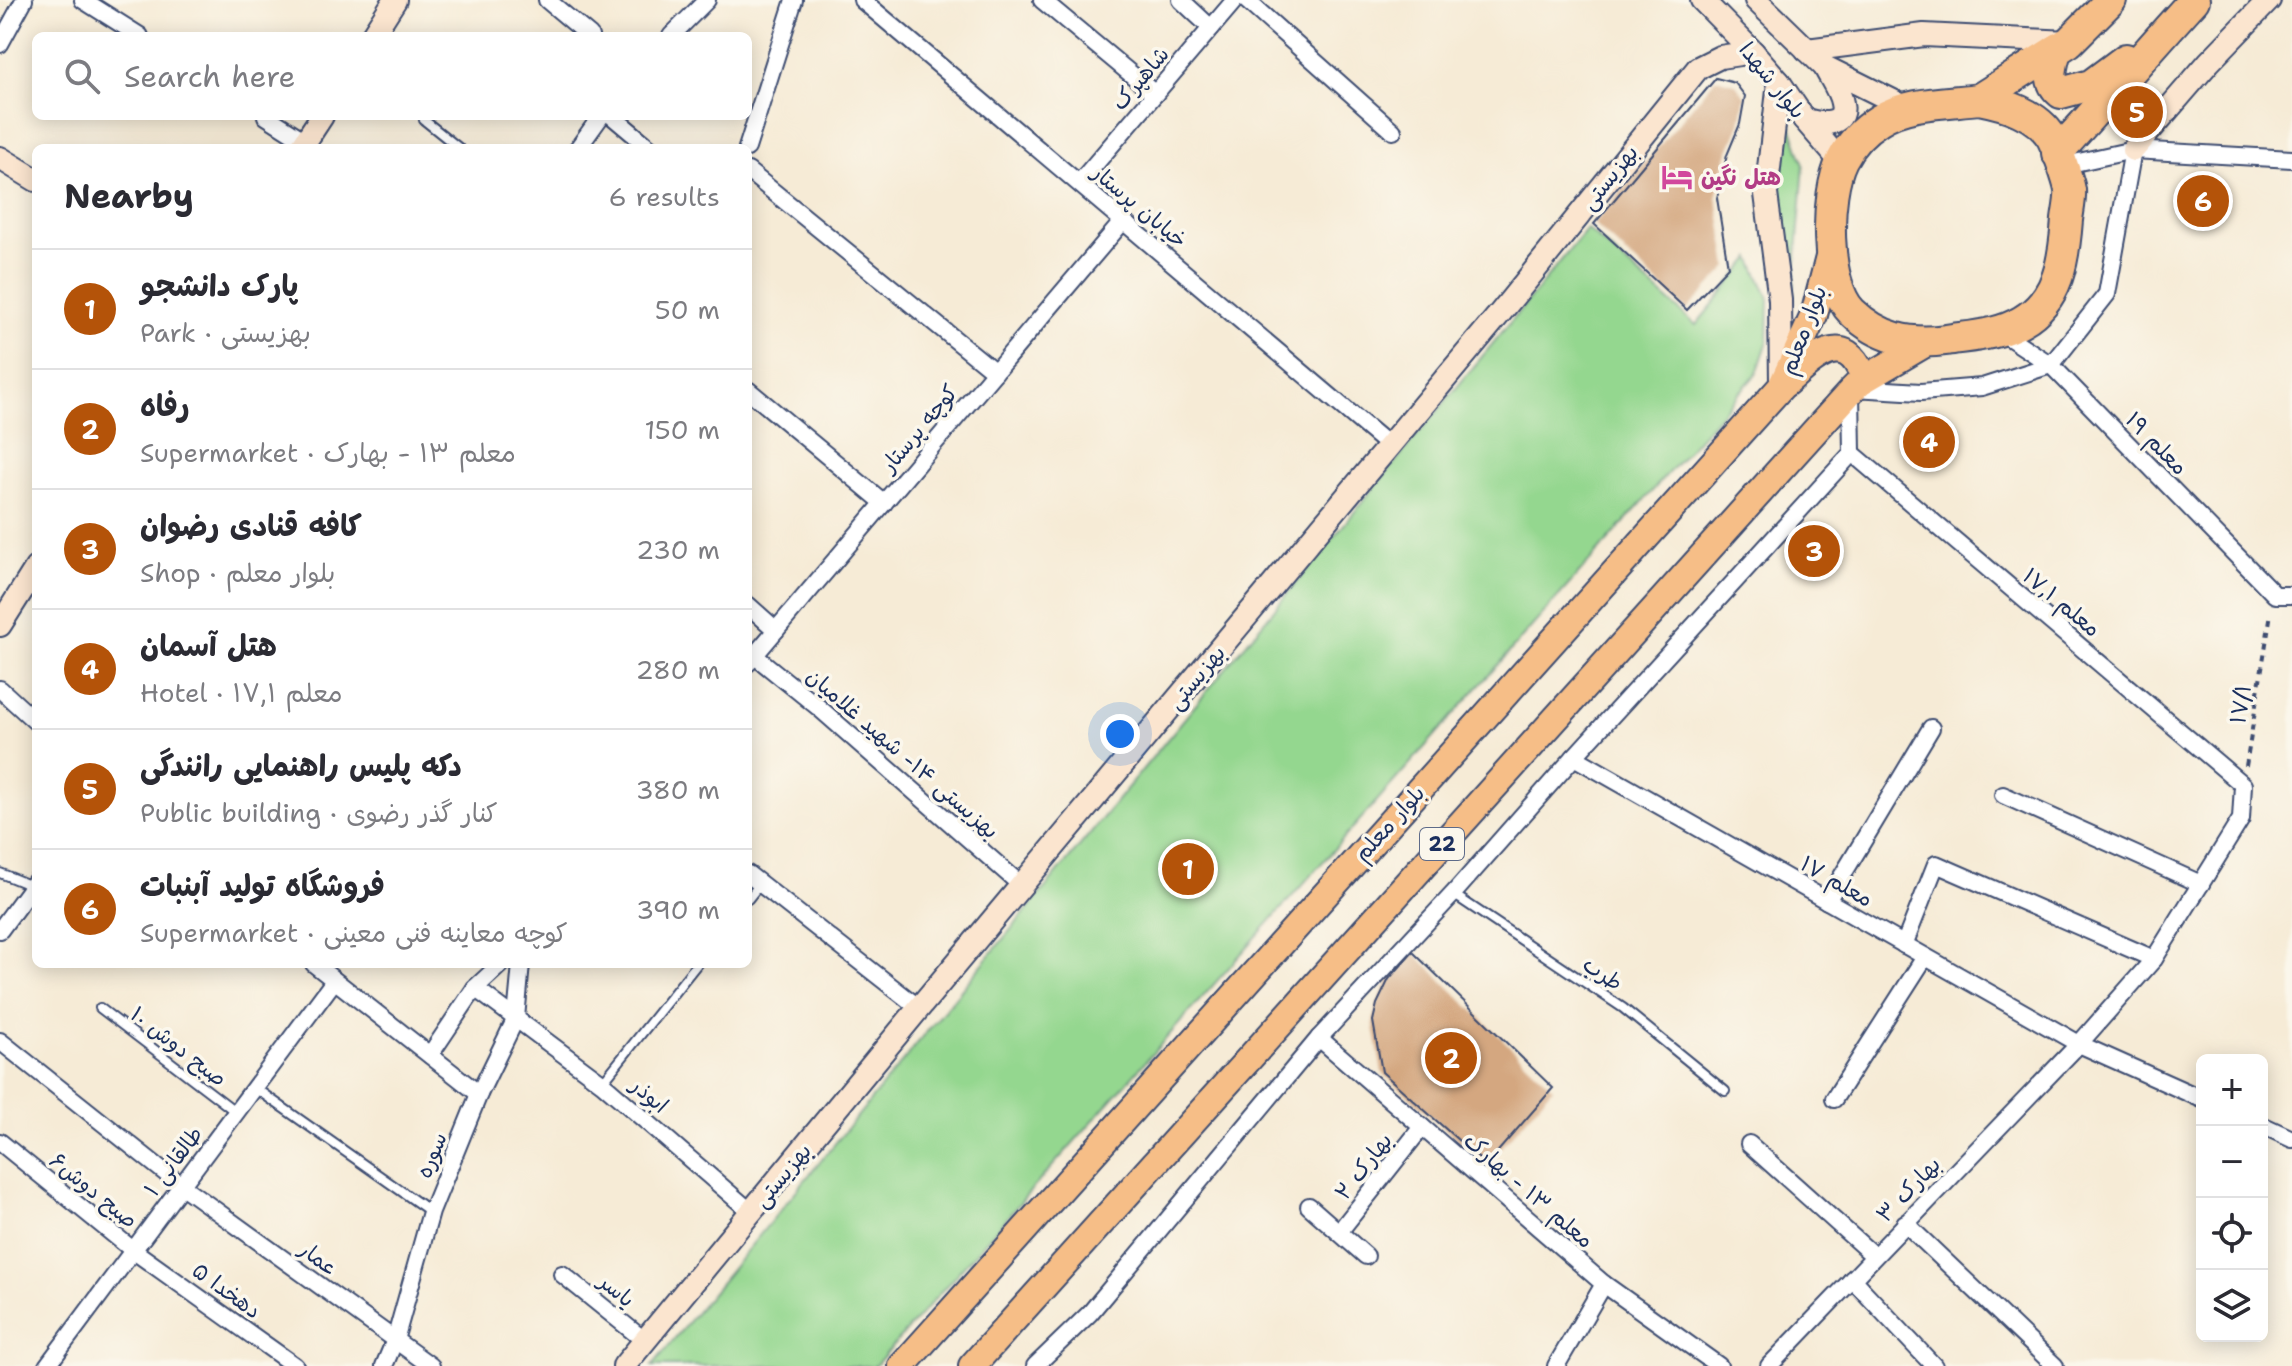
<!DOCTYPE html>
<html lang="en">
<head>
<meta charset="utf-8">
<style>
	:root { --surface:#fff; --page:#f2f2f3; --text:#2b2b33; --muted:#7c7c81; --line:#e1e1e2; --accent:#b45309 }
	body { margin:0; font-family:"Shantell Sans","Playpen Sans Arabic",sans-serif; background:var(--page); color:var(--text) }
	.controls { position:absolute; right:24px; bottom:24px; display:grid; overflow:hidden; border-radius:12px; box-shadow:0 4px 20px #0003 }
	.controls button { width:72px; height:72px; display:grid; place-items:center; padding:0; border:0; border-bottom:2px solid var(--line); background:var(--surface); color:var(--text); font:40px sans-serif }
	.you { position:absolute; left:1120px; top:734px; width:28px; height:28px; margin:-20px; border:6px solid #fff; border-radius:50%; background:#1a73e8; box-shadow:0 0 0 12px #1a73e833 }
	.badge { display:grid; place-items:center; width:52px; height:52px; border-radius:50%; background:var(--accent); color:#fff; font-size:26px; font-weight:700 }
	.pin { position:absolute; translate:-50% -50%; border:4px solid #fff; box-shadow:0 2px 8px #0006 }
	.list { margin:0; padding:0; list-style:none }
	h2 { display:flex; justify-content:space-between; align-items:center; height:104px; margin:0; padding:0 32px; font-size:34px }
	h2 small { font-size:26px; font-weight:400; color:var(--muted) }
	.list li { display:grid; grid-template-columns:52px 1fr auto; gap:24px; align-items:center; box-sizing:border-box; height:120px; padding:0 32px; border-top:2px solid var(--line) }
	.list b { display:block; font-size:30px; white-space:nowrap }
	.list p { margin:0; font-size:26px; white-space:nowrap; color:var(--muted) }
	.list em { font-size:26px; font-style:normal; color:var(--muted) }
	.icon { flex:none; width:44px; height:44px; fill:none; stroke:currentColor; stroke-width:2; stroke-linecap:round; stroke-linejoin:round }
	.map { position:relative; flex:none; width:2292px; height:1366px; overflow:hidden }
	.search { position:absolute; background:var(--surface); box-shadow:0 4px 20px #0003; left:32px; top:32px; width:720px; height:88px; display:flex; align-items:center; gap:20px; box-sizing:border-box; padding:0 28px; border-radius:12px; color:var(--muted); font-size:30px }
	.panel { position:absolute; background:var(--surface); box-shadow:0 4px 20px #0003; left:32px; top:144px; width:720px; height:824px; border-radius:12px }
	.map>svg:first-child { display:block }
</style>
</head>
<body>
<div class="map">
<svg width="2292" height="1366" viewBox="0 0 2292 1366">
	<rect width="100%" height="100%" fill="#fbf7ec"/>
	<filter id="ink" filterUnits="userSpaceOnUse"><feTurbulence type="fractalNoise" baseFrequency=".0125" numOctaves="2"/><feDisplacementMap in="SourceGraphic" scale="16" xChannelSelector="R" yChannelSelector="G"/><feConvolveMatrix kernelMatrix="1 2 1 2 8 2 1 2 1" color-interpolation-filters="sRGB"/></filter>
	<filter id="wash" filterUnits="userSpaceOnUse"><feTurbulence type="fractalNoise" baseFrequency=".006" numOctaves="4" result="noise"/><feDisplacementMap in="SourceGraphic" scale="32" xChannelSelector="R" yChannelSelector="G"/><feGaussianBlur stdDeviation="1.8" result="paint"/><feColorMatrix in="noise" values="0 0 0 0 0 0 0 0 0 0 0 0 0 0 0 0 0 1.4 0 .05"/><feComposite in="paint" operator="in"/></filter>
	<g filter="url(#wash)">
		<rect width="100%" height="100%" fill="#f6ebd6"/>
		<g fill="#94d78f" stroke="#588376" stroke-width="2">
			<path d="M1788,117L1804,165L1793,302L1776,214Z"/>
			<path d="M1587,229L1696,325L1751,258L1769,298L1768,341L1757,373L875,1366H652Z"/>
		</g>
		<g id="blocks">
			<g fill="#d4a780">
				<path d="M1716,78L1735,83L1745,96L1740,124L1727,155L1717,198L1728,267L1687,310L1594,224Z"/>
				<path d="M2137,99L2149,106L2136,125L2125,117Z"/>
				<path d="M1413,952L1553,1088L1486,1165L1382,1072L1373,1021L1377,1004L1389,979Z"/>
			</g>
		</g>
	</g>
	<g filter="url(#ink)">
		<use href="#blocks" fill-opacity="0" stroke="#3c4b70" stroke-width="2"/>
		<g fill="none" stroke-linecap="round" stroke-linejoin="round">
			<defs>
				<g id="lane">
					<path d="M424,120L459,148"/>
					<path d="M0,873L32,886"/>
					<path d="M1453,894L1623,1008L1725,1091"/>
					<path d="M748,899L760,884"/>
					<path d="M100,1008L236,1112"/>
					<path d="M602,1083L697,964"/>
					<path d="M255,1088L431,1212"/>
				</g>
				<g id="street">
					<path d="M83,0L140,36"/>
					<path d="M547,0L590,36"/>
					<path d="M862,0L1389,446"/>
					<path d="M1042,0L1155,94"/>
					<path d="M1181,0L1211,28"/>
					<path d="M1246,0L1393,131"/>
					<path d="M671,36L707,0"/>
					<path d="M0,44L24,0"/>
					<path d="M266,116L305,141"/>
					<path d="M612,116L650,148"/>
					<path d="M578,148L601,116"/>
					<path d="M747,148L794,0"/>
					<path d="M2061,166L2133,150L2292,159"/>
					<path d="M748,171L995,372"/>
					<path d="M1079,183L1235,0"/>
					<path d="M2001,332L2051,365L2275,595H2292"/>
					<path d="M1854,388L1921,392L1982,387L2051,365L2107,294L2133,150"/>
					<path d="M748,390L884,503"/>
					<path d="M748,605L776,630"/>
					<path d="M755,656L818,707L1021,885"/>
					<path d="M748,663L1123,221"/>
					<path d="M0,689L36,722"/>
					<path d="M1574,757L2079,1044L2202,1099"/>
					<path d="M2003,795L2201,884"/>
					<path d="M748,874L919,1008"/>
					<path d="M1827,901L1931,728"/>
					<path d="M0,930L36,881"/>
					<path d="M1904,945L1936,864L2154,959"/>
					<path d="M314,964L479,1094"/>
					<path d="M475,988L602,1083L751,1212"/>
					<path d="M1319,1038L1604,1284L1719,1366"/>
					<path d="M0,1041L182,1186L431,1366"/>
					<path d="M430,1055L475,988L501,964"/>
					<path d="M1834,1099L1925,957"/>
					<path d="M2262,1125L2292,1139"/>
					<path d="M0,1142L134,1251L295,1366"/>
					<path d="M1749,1144L1874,1256"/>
					<path d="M1309,1206L1366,1256"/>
					<path d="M1905,1223L2055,1366"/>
					<path d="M1339,1232L1422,1127"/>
					<path d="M562,1274L645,1341"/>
					<path d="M1852,1279L1934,1366"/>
					<path d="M47,1366L334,981"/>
					<path d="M384,1366L395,1340L431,1212L479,1094L516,1018L521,964"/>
					<path d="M1035,1366L1090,1313L1319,1038L1453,894L1574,757L1852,453L1851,391"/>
					<path d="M1556,1366L1604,1284"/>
					<path d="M1769,1366L2079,1044L2154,959L2241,819L2243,785L1852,453"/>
				</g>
				<g id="secondary">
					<path d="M1702,0L1753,52L1779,82L1804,119L1841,162"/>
					<path d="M1756,0L1825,67L1907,108"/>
					<path d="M372,36L395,0"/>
					<path d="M1807,50L1924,35L2069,42"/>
					<path d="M1779,82L1766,194L1780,300L1781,383"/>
					<path d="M1804,119C1818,124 1847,129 1842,103C1840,91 1830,78 1825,67"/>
					<path d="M301,148L322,116"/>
					<path d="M2133,150L2209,62L2269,0"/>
					<path d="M0,158L36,180"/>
					<path d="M0,625L36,568"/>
					<path d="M624,1366L919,1008L1501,312L1698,68L1720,57L1753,52"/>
				</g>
				<g id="primary">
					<path d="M1786,383C1810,362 1843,326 1863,375L1860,382"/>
					<path d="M902,1366L1781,387L1814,315L1830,253"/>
					<path d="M972,1366L1851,391L1860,382L1928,342"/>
				</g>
				<g id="highway">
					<path d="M2056,50C2052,67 2046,81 2061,93L2091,85L2126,59"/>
					<path d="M1979,99C2005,104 2037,113 2052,138C2057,148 2068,179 2070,190C2071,199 2068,211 2067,220C2064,259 2059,300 2022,321C1999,335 1972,336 1946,340C1909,345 1879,338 1852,312C1824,284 1825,194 1842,160C1850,144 1863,130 1879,120C1906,102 1947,103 1979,99Z"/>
					<path d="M1979,99L2069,42L2111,0"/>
					<path d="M2057,153C2104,103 2147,51 2194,0"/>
				</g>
			</defs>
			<use href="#lane" stroke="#3c4b70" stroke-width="12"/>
			<use href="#street" stroke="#3c4b70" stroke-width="20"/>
			<use href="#secondary" stroke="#3c4b70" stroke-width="26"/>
			<use href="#primary" stroke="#3c4b70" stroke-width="30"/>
			<use href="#highway" stroke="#3c4b70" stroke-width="34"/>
			<path stroke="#3c4b70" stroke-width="4" stroke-dasharray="6 6" stroke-linecap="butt" d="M2246,766L2271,613"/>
			<use href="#lane" stroke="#fff" stroke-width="8"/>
			<use href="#street" stroke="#fff" stroke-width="16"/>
			<use href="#secondary" stroke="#fbe5cf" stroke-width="22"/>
			<use href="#primary" stroke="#f6be87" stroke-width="26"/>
			<use href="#highway" stroke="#f6be87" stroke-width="30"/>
		</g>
	</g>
	<defs>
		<symbol id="hotel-bare" viewBox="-9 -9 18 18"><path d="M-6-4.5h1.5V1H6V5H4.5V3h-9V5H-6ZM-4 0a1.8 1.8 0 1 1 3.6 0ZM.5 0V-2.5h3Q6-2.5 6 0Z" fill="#d1479c" stroke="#fbf7ec" stroke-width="2.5" paint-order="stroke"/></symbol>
	</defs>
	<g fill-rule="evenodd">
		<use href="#hotel-bare" x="1655" y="155" width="44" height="44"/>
	</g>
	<g text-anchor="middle" stroke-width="7" stroke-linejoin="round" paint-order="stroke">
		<rect fill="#fbf7ec" stroke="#5e6b89" stroke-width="2" x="1420" y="828" width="44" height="32" rx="6"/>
		<g font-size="20" font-weight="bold" fill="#1b2f5e">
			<text x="1442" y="851">22</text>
		</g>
		<g font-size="22" fill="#1b2f5e" stroke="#fbf7ec">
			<text transform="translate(1140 78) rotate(-50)" y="8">شاهپرک</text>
			<text transform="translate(1773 80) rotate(51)" y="8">بلوار شهدا</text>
			<text transform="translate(1609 177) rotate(-51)" y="8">بهزیستی</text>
			<text transform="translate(1140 206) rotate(40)" y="8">خیابان پرستار</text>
			<text transform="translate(1803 330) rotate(-69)" y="8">بلوار معلم</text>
			<text transform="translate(919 428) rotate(-50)" y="8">کوچه پرستار</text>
			<text transform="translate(2157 443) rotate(46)" y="8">معلم ۱۹</text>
			<text transform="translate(2062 602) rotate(40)" y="8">معلم ۱۷٫۱</text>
			<text transform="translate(1196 677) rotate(-50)" y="8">بهزیستی</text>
			<text transform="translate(2240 704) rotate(-81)" y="8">۱۷/۱</text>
			<text transform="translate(903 753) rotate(41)" y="8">بهزیستی ۱۴- شهید غلامیان</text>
			<text transform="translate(1389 823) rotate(-48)" y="8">بلوار معلم</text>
			<text transform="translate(1837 881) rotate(30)" y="8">معلم ۱۷</text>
			<text transform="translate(1603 973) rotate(34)" y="8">طرب</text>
			<text transform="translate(179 1046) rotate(38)" y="8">صبح دوش ۱۰</text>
			<text transform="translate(650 1095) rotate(41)" y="8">ابوذر</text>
			<text transform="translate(431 1155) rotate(-68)" y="8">سوره</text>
			<text transform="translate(173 1161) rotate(-53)" y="8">طالقانی ۱</text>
			<text transform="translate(1363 1166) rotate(-52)" y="8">بهارک ۲</text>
			<text transform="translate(782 1175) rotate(-50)" y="8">بهزیستی</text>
			<text transform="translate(1908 1189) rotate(-46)" y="8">بهارک ۳</text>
			<text transform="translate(94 1190) rotate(39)" y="8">صبح دوش۶</text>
			<text transform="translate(1529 1190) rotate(41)" y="8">معلم ۱۳ - بهارک</text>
			<text transform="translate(319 1258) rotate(36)" y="8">عمار</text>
			<text transform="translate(227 1290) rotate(36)" y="8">دهخدا ۵</text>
			<text transform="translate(617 1290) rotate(39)" y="8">یاسر</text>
		</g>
		<g font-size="22" font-weight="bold" fill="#b23c85" stroke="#fbf7ec" text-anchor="start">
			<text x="1701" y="185">هتل نگین</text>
		</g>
	</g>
</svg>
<div class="controls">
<button>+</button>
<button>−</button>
<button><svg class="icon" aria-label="locate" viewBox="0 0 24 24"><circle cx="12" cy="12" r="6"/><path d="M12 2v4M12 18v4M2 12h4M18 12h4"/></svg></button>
<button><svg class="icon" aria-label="layers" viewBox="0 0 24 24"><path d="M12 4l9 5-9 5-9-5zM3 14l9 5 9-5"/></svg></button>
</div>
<div class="you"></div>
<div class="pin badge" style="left:1188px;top:869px">1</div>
<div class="pin badge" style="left:1451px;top:1058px">2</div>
<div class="pin badge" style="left:1814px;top:551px">3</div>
<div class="pin badge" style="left:1929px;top:442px">4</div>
<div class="pin badge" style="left:2137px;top:112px">5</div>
<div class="pin badge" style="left:2203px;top:201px">6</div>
<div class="search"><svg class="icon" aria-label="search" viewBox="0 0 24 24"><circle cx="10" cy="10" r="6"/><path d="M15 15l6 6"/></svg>Search here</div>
<section class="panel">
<h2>Nearby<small>6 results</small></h2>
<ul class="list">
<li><span class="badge">1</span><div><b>پارک دانشجو</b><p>Park · بهزیستی</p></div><em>50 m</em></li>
<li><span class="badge">2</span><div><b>رفاه</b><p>Supermarket · معلم ۱۳ - بهارک</p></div><em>150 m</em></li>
<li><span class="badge">3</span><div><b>کافه قنادی رضوان</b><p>Shop · بلوار معلم</p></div><em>230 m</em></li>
<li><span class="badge">4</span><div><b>هتل آسمان</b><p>Hotel · معلم ۱۷٫۱</p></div><em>280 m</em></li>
<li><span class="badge">5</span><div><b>دکه پلیس راهنمایی رانندگی</b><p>Public building · کنار گذر رضوی</p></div><em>380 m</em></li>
<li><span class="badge">6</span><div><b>فروشگاه تولید آبنبات</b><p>Supermarket · کوچه معاینه فنی معینی</p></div><em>390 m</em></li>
</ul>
</section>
</div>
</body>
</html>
